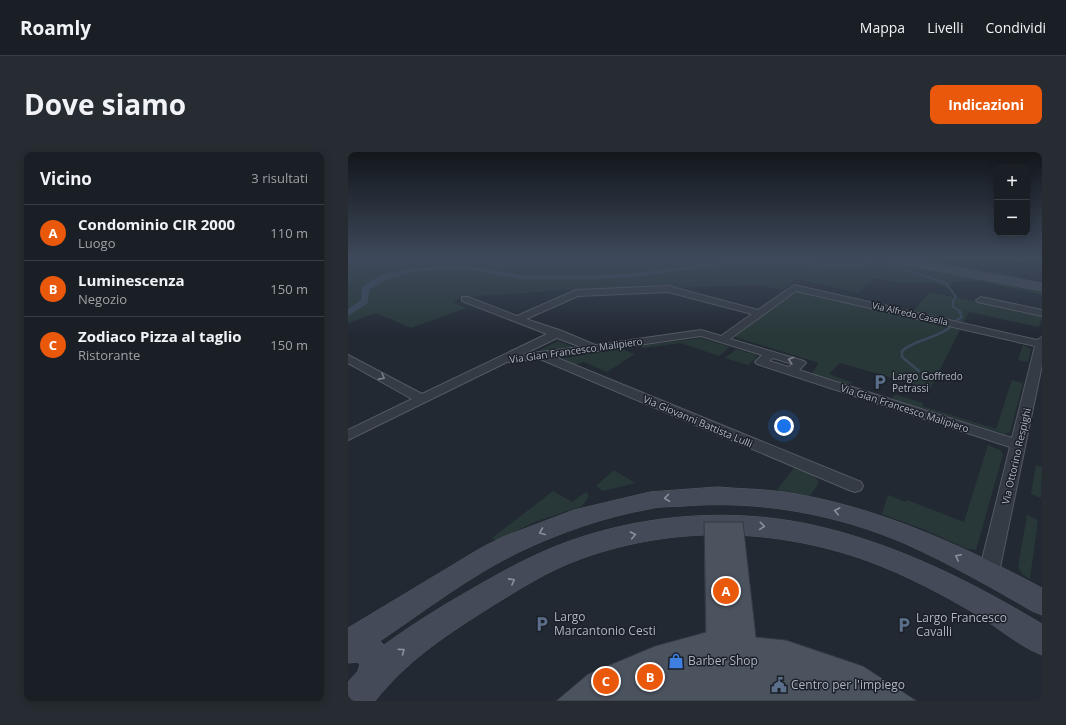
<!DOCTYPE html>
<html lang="it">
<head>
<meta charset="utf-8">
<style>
	:root { --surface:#1a1f26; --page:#272c32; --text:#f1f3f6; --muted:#9fa2a7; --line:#383d43; --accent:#ea580c }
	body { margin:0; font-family:"Open Sans",sans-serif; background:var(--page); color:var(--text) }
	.controls { position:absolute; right:12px; top:12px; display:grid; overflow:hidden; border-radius:8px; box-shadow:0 2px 10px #0003 }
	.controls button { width:36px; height:36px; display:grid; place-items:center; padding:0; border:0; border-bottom:1px solid var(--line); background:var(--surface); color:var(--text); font:20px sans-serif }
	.you { position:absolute; left:436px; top:274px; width:14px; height:14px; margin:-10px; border:3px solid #fff; border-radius:50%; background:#1a73e8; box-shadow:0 0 0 6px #1a73e833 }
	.badge { display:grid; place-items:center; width:26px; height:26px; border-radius:50%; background:var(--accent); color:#fff; font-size:13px; font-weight:700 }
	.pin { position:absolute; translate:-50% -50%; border:2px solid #fff; box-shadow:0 1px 4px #0006 }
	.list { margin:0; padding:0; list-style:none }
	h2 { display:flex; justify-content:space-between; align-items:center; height:52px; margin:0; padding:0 16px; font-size:17px }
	h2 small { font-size:13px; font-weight:400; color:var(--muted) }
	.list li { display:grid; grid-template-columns:26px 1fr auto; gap:12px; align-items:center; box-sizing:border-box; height:56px; padding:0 16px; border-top:1px solid var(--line) }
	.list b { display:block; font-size:15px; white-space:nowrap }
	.list p { margin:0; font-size:13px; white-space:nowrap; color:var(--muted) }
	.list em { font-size:13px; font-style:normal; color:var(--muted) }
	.map { position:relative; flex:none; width:694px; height:549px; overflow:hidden; border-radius:8px }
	header { display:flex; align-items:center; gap:24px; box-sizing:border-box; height:56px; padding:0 20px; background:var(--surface); border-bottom:1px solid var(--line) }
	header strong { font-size:19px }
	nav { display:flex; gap:22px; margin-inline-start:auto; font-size:14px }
	.intro { display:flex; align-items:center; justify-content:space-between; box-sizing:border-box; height:96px; padding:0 24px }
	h1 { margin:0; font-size:28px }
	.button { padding:10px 18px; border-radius:8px; background:var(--accent); color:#fff; font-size:14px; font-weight:700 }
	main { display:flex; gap:24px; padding:0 24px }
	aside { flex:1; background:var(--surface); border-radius:8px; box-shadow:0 2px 10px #0003 }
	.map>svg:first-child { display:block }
</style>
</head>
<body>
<header>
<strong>Roamly</strong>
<nav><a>Mappa</a><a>Livelli</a><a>Condividi</a></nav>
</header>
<div class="intro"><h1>Dove siamo</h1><a class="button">Indicazioni</a></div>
<main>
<aside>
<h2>Vicino<small>3 risultati</small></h2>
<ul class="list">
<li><span class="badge">A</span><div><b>Condominio CIR 2000</b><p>Luogo</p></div><em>110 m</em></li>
<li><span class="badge">B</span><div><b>Luminescenza</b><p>Negozio</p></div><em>150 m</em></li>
<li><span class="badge">C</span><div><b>Zodiaco Pizza al taglio</b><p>Ristorante</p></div><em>150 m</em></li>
</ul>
</aside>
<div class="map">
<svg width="694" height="549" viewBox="0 0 694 549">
	<rect width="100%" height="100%" fill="#222933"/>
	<g fill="#283838">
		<path d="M0,107H489L506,109L510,107H567L665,123L694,134V143L629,129L605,130L599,136L587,131H550L526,126L510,141L448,127L434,138L412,133L231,139L220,138L115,145L105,150L118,156L63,176L28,161L0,171Z"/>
		<path d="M449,139L612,178L582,237L492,211L481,222L506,231L499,232L464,221L471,211L387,185Z"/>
		<path d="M581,140L691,162L694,165L691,175L621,160L614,173L564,161Z"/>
		<path d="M353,186L382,195L371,204L333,191L296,196L290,194Z"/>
		<path d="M210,189L228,196L190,199Z"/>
		<path d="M675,193L683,197L680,210L670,208Z"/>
		<path d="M273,197L287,202L259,220L236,210L226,213L211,207Z"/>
		<path d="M388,197L408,203L409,205L400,213L377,206Z"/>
		<path d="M664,228L675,231L662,280L657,282L546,247L544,244L549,243L575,251L574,254L648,277Z"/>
		<path d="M640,293L652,298L655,302L628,398L620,397L577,378L534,362L540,343L558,350L559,348L616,370Z"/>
		<path d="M688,313L694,315L693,346L683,342Z"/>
		<path d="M446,316L464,323L470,328V332L462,344L429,338Z"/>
		<path d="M266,318L287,331L255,339L248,334Z"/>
		<path d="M205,339L224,350L238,340L241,344L234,354L186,370L149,389L144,386Z"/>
		<path d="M679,363L690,368L682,427L674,422L670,415Z"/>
	</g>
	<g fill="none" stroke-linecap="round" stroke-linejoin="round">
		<path stroke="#39475b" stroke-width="2" d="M531,109L598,131L608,145L605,149V155L613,160"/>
		<g stroke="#39475b" stroke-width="2.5">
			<path d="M604,171L614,165L611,159"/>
			<path d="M571,219L554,205V199C568,187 587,187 601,176"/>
		</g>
		<path fill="#39475b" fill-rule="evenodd" d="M529,107H541L508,116L438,112L374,113L289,125L253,127H172L124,118H89L65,120L39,127L21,138L20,151L0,164V157L13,148L14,135L33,123L65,116L89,114H124L172,123H253L289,121L374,109L438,108L508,112Z"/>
		<defs>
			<g id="street">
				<path d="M446,133L689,188L694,185V213L651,420L648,426L641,428L634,426L631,420L662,295L409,212L407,210L414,203L353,184L207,205L513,330L515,334L513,338L507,340L501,338L192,207L159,210L0,288V278L64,247L0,211V203L74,242L199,182L114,149V145H120L169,164L228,138L320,134L410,158ZM448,139L687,194L664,286L451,218L458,211L456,209L382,187ZM320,140L404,162L373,184L353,178L247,193L214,179L178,167L230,144ZM209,186L233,195L176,202ZM425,206L444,212L441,215L421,209Z"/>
				<path d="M633,145L694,158V164L630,150L628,148Z"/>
			</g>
			<g id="secondary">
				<path d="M537,107H559L694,131V139L542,110Z"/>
				<path d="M370,335C392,337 414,337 436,340C528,354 613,393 694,436V463L684,459C643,435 602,412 558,392C489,362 411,348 336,354C325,355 312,354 301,357C256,365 214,380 173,399C123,423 78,458 32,489L36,493C62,474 89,457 117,441C150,422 183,403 219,390C299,361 390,355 473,375C552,394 624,430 694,472V503C671,494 652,477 631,464C596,443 558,423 520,409C428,376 328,373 235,406C200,418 167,440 136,459C94,486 59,509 27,549H0V530L10,519L12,512L9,510L0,511V476L133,396L155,385L226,358L302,340Z"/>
			</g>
		</defs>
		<use href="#street" stroke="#535962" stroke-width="2"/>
		<use href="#secondary" stroke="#535962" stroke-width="1"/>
		<use href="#street" fill="#353b44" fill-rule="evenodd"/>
		<use href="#secondary" fill="#444a57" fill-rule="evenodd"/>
	</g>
	<path fill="#404752" d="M356,370L408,485L515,514L357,480Z"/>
	<path fill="#4b535f" stroke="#343a42" d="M356,370H395L408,485L438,488L515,514L569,549H208L240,522L307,494L358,480Z"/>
	<defs><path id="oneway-chevron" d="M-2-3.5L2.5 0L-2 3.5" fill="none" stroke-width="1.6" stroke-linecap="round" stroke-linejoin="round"/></defs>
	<g stroke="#787f89">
		<use href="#oneway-chevron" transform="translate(443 208) rotate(-163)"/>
		<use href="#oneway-chevron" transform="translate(34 225) rotate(29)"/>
	</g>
	<g stroke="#8a909c">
		<use href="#oneway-chevron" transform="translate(319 346) rotate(172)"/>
		<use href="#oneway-chevron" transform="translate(489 359) rotate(-167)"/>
		<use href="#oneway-chevron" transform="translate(414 374) rotate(5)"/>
		<use href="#oneway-chevron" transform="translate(194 380) rotate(157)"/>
		<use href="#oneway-chevron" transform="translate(285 383) rotate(-11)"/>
		<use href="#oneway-chevron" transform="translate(610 405) rotate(-154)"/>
		<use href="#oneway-chevron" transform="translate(164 429) rotate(-28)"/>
		<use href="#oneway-chevron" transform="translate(54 499) rotate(-37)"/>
	</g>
	<linearGradient id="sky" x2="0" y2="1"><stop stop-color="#13171c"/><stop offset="0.58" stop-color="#3e495b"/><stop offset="1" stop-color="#3e495b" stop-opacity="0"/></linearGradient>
	<rect width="694" height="184" fill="url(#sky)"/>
	<defs>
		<symbol id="parking-bare" viewBox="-9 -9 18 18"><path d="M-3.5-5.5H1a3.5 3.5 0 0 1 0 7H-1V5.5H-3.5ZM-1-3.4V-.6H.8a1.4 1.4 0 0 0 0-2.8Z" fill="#5c6f8a" stroke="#1b2029" stroke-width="2.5" paint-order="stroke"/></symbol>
		<symbol id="shop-bare" viewBox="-9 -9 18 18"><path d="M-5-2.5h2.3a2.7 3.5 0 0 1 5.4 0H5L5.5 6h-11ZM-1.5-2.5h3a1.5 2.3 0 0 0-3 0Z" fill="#3f7fe0" stroke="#1b2029" stroke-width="2.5" paint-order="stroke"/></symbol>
		<symbol id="civic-bare" viewBox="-9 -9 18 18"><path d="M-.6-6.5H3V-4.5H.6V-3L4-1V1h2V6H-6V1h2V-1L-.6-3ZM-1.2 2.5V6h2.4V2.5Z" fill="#5c6f8a" stroke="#1b2029" stroke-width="2.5" paint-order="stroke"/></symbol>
	</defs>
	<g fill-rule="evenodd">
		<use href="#parking-bare" x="521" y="219" width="22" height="22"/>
		<use href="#parking-bare" x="183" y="461" width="22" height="22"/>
		<use href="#parking-bare" x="545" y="462" width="22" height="22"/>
		<use href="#shop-bare" x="317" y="498" width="22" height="22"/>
		<use href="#civic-bare" x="420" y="522" width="22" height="22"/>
	</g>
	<g text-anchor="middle" stroke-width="3" stroke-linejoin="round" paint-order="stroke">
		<g font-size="9" fill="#afb6c1" stroke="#1b2029">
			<text transform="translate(562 162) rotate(13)" y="3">Via Alfredo Casella</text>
		</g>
		<g font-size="10" fill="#afb6c1" stroke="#1b2029">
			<text transform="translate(228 198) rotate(-8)" y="4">Via Gian Francesco Malipiero</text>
			<text transform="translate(557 256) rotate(18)" y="4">Via Gian Francesco Malipiero</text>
			<text transform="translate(350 269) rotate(23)" y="4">Via Giovanni Battista Lulli</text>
			<text transform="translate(668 304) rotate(-77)" y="4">Via Ottorino Respighi</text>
		</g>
		<g font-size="10" fill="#afb6c1" stroke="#1b2029" text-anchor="start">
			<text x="544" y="228">Largo Goffredo<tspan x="544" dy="12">Petrassi</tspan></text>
		</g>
		<g font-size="12" fill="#afb6c1" stroke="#1b2029" text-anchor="start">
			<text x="206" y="469">Largo<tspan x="206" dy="14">Marcantonio Cesti</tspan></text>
			<text x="568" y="470">Largo Francesco<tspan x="568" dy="14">Cavalli</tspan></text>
			<text x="340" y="513">Barber Shop</text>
			<text x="443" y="537">Centro per l'impiego</text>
		</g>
	</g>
</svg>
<div class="controls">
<button>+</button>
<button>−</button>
</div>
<div class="you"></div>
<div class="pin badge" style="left:378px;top:439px">A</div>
<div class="pin badge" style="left:302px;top:525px">B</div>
<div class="pin badge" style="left:258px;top:529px">C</div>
</div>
</main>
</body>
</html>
